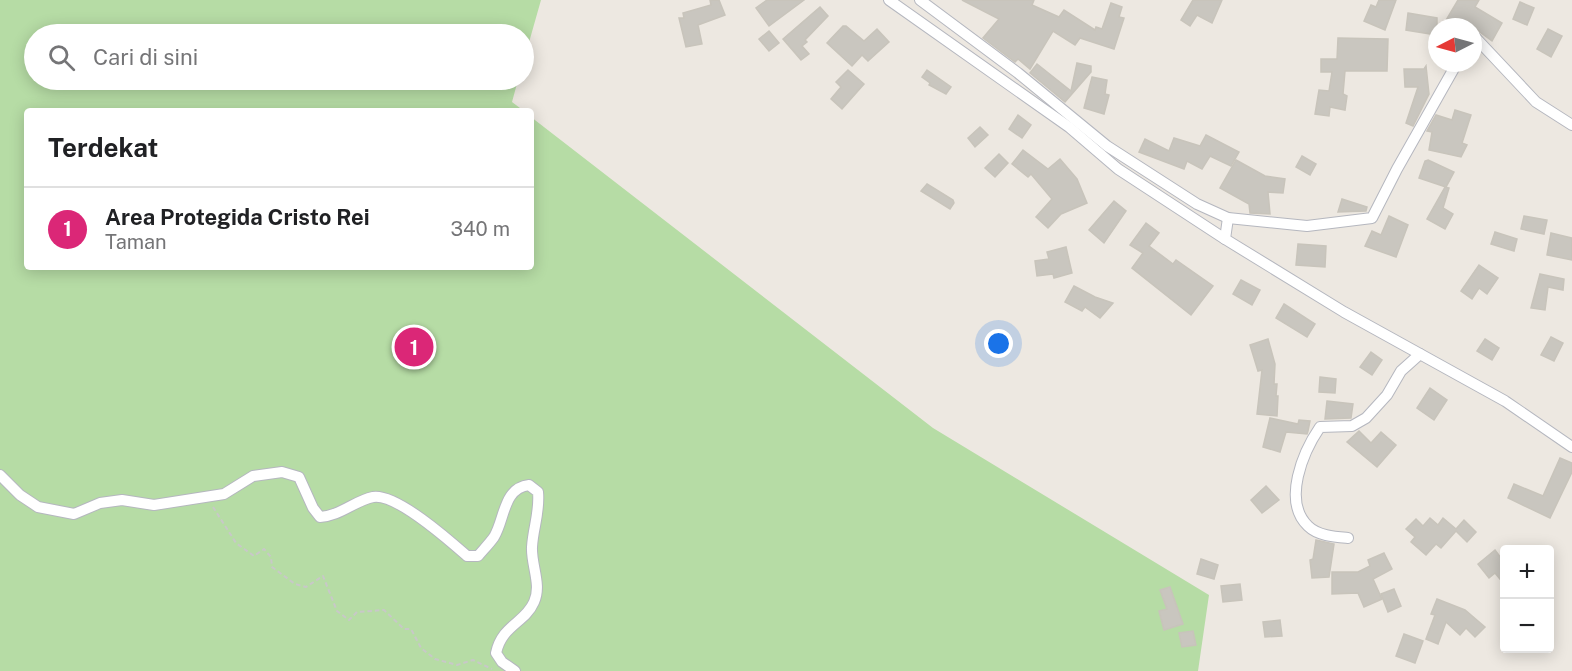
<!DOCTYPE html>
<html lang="id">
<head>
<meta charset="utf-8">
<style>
	:root { --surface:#fff; --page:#f2f2f2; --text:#202124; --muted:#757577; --line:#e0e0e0; --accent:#db2777 }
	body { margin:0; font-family:"Public Sans",sans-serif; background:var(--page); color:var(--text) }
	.controls { position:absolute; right:18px; bottom:18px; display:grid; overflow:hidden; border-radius:6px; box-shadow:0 3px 15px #0003 }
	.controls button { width:54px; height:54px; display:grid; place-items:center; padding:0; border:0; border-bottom:2px solid var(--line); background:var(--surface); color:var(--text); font:30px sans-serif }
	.compass { position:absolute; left:1428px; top:18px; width:54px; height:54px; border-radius:50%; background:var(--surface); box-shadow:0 3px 15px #0003; rotate:264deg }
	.you { position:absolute; left:999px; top:344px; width:21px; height:21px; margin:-15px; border:4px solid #fff; border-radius:50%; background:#1a73e8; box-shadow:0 0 0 9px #1a73e833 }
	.badge { display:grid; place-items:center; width:39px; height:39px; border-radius:50%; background:var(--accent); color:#fff; font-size:20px; font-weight:700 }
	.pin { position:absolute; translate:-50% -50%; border:3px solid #fff; box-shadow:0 2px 6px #0006 }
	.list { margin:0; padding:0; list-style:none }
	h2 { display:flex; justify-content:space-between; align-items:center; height:78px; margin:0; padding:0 24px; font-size:26px }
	h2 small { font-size:20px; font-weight:400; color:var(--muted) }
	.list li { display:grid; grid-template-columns:39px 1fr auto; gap:18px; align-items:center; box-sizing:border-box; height:84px; padding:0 24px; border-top:2px solid var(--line) }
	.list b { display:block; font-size:22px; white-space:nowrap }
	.list p { margin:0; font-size:20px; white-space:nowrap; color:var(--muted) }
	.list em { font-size:20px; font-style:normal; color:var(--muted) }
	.icon { flex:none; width:33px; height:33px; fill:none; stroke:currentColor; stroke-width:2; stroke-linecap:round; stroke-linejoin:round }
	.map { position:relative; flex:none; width:1572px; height:671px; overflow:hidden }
	.search { position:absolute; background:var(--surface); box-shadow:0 3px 15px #0003; left:24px; top:24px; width:510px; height:66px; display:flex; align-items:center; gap:15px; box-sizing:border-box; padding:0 21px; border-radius:33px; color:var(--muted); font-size:22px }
	.panel { position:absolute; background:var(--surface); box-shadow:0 3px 15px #0003; left:24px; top:108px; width:510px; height:162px; border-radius:6px }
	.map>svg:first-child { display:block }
</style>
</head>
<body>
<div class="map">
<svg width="1572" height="671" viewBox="0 0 1572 671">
	<rect width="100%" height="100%" fill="#ede8e1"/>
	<path fill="#b6dca5" d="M0,0H541L524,60V34H34V80H518L512,102L524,111H27V267H531V117L933,428L1209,595L1198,671H0Z"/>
	<g fill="#c9c6bf" stroke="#c8c4bb" stroke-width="1.5">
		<path d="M710,0H719L725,15L698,25L702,44L686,47L679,18H684L683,13L711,5Z"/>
		<path d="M767,0H804L769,26L756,8Z"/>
		<path d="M962,0H1034L1032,5L1059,17L1064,10L1095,30L1096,27L1102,29L1111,3L1122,7L1119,17L1124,18L1114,49L1080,38L1075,45L1053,31L1030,69L1018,59L1015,62L983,38L999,19Z"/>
		<path d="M1193,0H1222L1212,23L1197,15L1190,26L1181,20Z"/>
		<path d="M1379,0H1396L1385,30L1364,21L1371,5L1376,7Z"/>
		<path d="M1458,0H1479L1475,7L1502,23L1492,41L1473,27H1442Z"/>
		<path d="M1520,2L1534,8L1527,25L1513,19Z"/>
		<path d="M820,7L828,16L805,40L807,42L802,46L809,54L801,60L783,39Z"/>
		<path d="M1408,13L1437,18V35L1406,30Z"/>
		<path d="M843,26H846L864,41L877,29L889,42L868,61L862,55L852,66L827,43Z"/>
		<path d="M1548,29L1562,36L1551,57L1537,49Z"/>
		<path d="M769,31L779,43L769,51L759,39Z"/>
		<path d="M1338,38L1388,39L1387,71H1345L1343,94L1347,96L1345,110L1330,107L1329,116L1315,114L1319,90L1329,91L1332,72H1321V59H1337Z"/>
		<path d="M1077,63L1091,66V72L1065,102L1030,73L1037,64L1071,91Z"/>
		<path d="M1426,66L1429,94L1413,126L1406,123L1418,87H1405L1404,69H1424Z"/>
		<path d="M848,70L864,84L842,109L831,99L841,87L836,82Z"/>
		<path d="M927,70L951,87L946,94L929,85L930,83L922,77Z"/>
		<path d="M1092,77L1107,80L1105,94L1109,95L1104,114L1084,108Z"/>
		<path d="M1455,110L1471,115L1462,143L1467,145L1461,157L1429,150L1432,132L1427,131L1436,115L1452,120Z"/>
		<path d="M1018,115L1031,125L1022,138L1009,129Z"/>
		<path d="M980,127L988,135L975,147L968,138Z"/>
		<path d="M1206,135L1239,152L1231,166L1210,156L1202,169L1187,161L1184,169L1139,152L1145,139L1169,151L1174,138L1200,146Z"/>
		<path d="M1023,150L1048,169L1060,159L1077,179L1087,203L1061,214L1048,228L1036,217L1052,199L1031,174L1028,177L1012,164Z"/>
		<path d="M999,154L1008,163L995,177L985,168Z"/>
		<path d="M1302,156L1316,164L1310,175L1296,167Z"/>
		<path d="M1236,160L1265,176L1285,179L1283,193L1268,192L1270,214L1250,213L1249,204L1220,188Z"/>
		<path d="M1428,160L1454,172L1446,187L1419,178L1425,161Z"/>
		<path d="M927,184L953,200L954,203L950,209L921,191Z"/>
		<path d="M1445,187L1449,188L1443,208L1453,214L1445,229L1427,219Z"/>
		<path d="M1342,199L1367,207L1366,211L1338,212Z"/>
		<path d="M1114,201L1126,211L1104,243L1089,230Z"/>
		<path d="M1389,216L1408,225L1396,257L1365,246L1372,231L1381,235Z"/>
		<path d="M1524,216L1547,220L1544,234L1521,229Z"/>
		<path d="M1146,223L1159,233L1149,246L1173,264L1176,260L1213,286L1191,315L1132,268L1143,253L1130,245Z"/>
		<path d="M1495,232L1517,239L1514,251L1491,244Z"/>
		<path d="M1551,233L1572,238V260L1547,255Z"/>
		<path d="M1298,244L1326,246L1325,267L1296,265Z"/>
		<path d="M1066,247L1072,273L1054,278L1053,274L1037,276L1035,261L1049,259L1047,252Z"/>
		<path d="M1479,265L1498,278L1487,294L1479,288L1472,299L1461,291Z"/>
		<path d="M1540,274L1564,279L1563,290L1548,287L1545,310L1531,308Z"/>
		<path d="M1241,280L1260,290L1252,305L1233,294Z"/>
		<path d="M1074,286L1095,297L1113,303L1100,318L1085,307L1082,311L1065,302Z"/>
		<path d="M1284,304L1315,324L1307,337L1276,318Z"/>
		<path d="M1551,337L1563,343L1554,361L1541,355Z"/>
		<path d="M1268,339L1275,364L1274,384H1277L1276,396H1278L1277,416L1257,414L1262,370L1258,371L1250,345Z"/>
		<path d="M1485,339L1499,348L1492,360L1477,351Z"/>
		<path d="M1371,352L1382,360L1372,375L1360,367Z"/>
		<path d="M1320,377L1336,379L1335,393L1319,392Z"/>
		<path d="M1430,388L1447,400L1434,420L1417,408Z"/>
		<path d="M1327,401L1353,404L1351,418L1325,419Z"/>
		<path d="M1270,418L1298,424L1299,420L1310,421L1308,431L1307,434L1286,432L1280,452L1263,447Z"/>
		<path d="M1359,431L1371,443L1381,432L1396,445L1377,467L1347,442Z"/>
		<path d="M1560,458L1572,463V472L1550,518L1508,498L1514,484L1543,496Z"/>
		<path d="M1266,486L1279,500L1262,513L1251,500Z"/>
		<path d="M1430,518L1438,525L1443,518L1456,529L1464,520L1476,532L1467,542L1456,531L1441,548L1436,544L1426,555L1411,542L1415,537L1406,529L1416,519L1423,526Z"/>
		<path d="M1316,540L1334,544L1329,577L1312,578L1310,560L1313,559Z"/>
		<path d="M1495,550L1504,562V584L1495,573L1489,578L1478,564Z"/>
		<path d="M1384,553L1392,569L1373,579L1382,599L1364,607L1358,593L1332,594V572H1358L1370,566L1368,560Z"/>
		<path d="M1201,559L1218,565L1214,579L1197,574Z"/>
		<path d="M1240,584L1242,600L1223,602L1221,586Z"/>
		<path d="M1170,587L1183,624L1164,630L1159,611L1167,609L1160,590Z"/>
		<path d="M1394,589L1401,606L1388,612L1381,594Z"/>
		<path d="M1437,599L1465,610L1485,627L1475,637L1466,628L1460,635L1446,622L1438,644L1426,639L1435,615L1431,614Z"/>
		<path d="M1280,620L1282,636L1265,637L1263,622Z"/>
		<path d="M1193,631L1196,645L1182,647L1179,633Z"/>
		<path d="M1404,634L1423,641L1415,663L1396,656Z"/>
	</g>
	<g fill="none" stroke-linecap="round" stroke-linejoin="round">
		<defs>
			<g id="street">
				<path d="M889,0L1069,127L1118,169L1225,239"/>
				<path d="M920,0L1018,73L1107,146L1197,204L1228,218L1307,226L1372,218L1397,169L1457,63"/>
				<path d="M1473,35L1536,102L1572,125"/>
				<path d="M1228,218L1225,239L1344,312L1505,401L1572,447"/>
				<path d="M0,475L20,495L38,507L74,514L100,503L122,500L154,505L224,494L253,476L282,472L299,477L313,508L320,517C340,516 354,501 373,497C396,493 450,541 467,556H478C483,550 489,544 494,537C505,519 503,488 529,485L538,492C540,512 533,528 532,547C531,565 542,585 534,602C525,623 502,625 496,653L502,662L515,671"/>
				<path d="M1348,538C1336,537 1318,536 1308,526C1282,501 1303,452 1320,427L1352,426L1366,418L1387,395L1401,371L1420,354"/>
			</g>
		</defs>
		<use href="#street" stroke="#b5b7bf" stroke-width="12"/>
		<path stroke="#c8c8c8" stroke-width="2" stroke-dasharray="4.5 3" stroke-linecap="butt" d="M213,507L236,543L254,556L264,549L271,557L272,567L295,584L306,587L323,576L337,611L349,620L357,612L384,610L404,629H411L421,648L435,659L457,665L473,660L492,669"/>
		<use href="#street" stroke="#fff" stroke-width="10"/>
	</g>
</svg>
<div class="controls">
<button>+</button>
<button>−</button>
</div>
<svg class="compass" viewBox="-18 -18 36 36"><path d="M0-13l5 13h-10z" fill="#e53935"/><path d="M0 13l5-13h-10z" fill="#757577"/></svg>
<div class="you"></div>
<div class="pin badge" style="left:414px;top:347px">1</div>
<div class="search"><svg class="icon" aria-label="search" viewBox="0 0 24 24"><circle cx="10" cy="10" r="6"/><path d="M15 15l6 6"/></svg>Cari di sini</div>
<section class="panel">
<h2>Terdekat<small></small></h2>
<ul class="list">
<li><span class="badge">1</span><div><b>Area Protegida Cristo Rei</b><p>Taman</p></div><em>340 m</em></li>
</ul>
</section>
</div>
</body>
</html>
